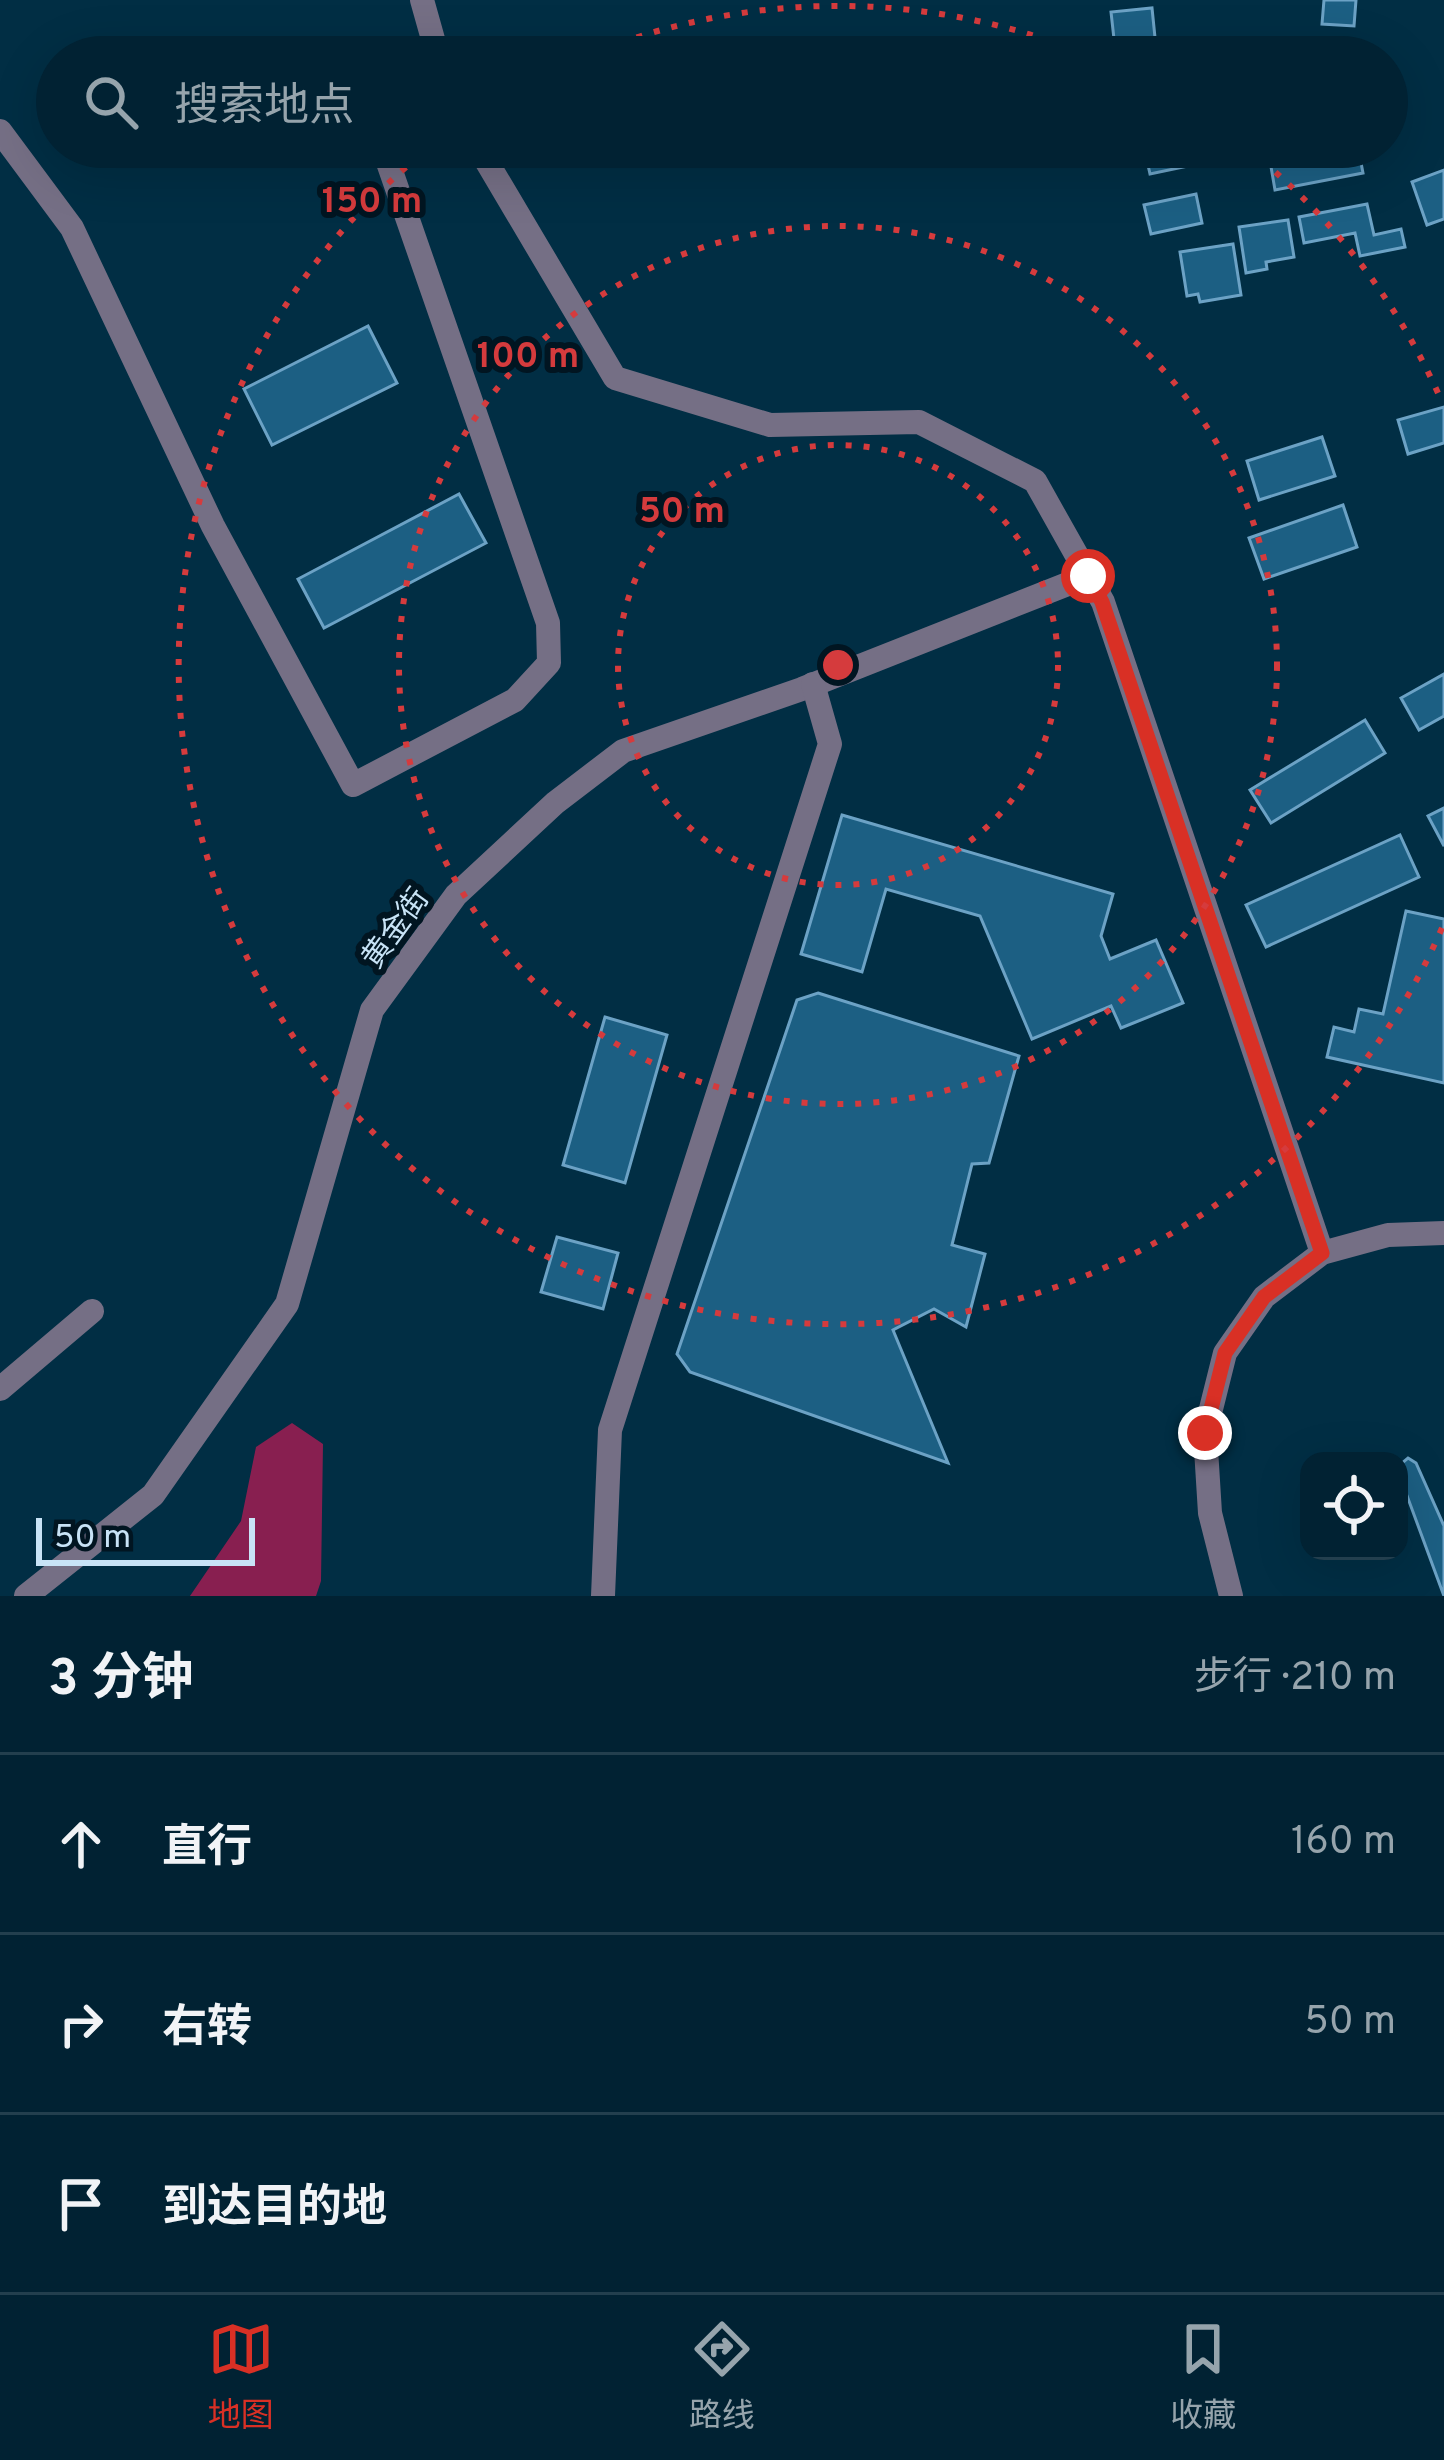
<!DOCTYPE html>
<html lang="zh">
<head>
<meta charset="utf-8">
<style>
	:root { --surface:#012233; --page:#0f2f3f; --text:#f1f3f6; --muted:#96a4ac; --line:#233f4e; --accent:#d93025 }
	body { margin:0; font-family:Overpass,"Noto Sans SC",sans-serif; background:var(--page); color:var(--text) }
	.controls { position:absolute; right:36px; bottom:36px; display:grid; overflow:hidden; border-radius:24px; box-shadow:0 12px 48px #0002 }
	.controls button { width:108px; height:108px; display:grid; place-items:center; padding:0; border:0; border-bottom:3px solid var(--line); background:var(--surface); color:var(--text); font:60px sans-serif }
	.scale { position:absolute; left:36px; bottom:30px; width:219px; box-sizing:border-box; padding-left:12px; border:6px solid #c8e3f6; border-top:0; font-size:33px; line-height:42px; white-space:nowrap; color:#c8e3f6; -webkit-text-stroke:9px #011521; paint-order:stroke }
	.stop { position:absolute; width:36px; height:36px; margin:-27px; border:9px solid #d93025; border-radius:50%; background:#fff }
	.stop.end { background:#d93025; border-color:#fff; box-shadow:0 3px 12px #0008 }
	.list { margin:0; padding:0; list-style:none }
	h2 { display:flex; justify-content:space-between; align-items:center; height:156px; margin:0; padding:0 48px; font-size:51px }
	h2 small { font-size:39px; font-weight:400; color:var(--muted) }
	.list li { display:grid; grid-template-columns:78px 1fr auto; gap:36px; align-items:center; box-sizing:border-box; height:180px; padding:0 48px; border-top:3px solid var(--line) }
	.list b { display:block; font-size:45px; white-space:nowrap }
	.list em { font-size:39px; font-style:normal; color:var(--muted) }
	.icon { flex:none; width:66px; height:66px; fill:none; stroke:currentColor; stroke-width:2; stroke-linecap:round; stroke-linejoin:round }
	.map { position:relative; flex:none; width:1444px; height:1596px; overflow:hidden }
	.search { position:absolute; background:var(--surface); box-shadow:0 12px 48px #0002; left:36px; right:36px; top:36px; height:132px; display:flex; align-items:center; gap:30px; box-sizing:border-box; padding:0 42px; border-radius:66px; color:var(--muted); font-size:45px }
	.sheet { height:696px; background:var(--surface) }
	nav { display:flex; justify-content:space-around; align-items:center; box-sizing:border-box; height:168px; border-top:3px solid var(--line); background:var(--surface); font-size:33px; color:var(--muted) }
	nav a { display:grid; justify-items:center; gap:6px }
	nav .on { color:var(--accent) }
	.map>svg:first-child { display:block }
</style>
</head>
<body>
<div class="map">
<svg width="1444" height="1596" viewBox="0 0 1444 1596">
	<rect width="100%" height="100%" fill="#012e44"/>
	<path fill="#881f50" d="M292,1423L323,1444L321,1581L316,1596H190L241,1521L256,1447Z"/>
	<g fill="#1c5f83" stroke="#6ca2c5" stroke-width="3">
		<path d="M1324,0H1356L1354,26L1322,24Z"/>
		<path d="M1152,8L1157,57H1116L1111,12Z"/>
		<path d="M1144,147H1244L1245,154L1150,174Z"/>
		<path d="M1344,147H1358L1363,173L1275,190L1270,161Z"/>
		<path d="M1444,170V219L1427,225L1412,182Z"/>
		<path d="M1196,194L1202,223L1151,234L1144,205Z"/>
		<path d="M1367,204L1374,235L1401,229L1405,247L1360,256L1355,233L1304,243L1299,217Z"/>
		<path d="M1288,220L1294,257L1266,262L1267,269L1246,273L1239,227Z"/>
		<path d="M1233,244L1241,295L1200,302L1198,294L1187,296L1180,252Z"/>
		<path d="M368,326L397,383L272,445L244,389Z"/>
		<path d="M1444,407V443L1408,454L1398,420Z"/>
		<path d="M1322,437L1335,476L1259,500L1247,461Z"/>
		<path d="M459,494L486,543L324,628L298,579Z"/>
		<path d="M1343,505L1357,547L1264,579L1249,538Z"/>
		<path d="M1444,674V716L1419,730L1401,698Z"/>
		<path d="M1365,720L1385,753L1271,823L1250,790Z"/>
		<path d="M1444,808V846L1428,816Z"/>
		<path d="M842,815L1113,894L1101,936L1110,959L1156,940L1183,1003L1121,1028L1111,1006L1032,1039L980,916L886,889L862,972L801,954Z"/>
		<path d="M1400,835L1419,877L1266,947L1246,905Z"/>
		<path d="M1406,911L1444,919V1083L1327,1057L1334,1027L1354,1032L1359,1009L1383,1014Z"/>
		<path d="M818,993L1019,1056L989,1163L972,1164L952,1245L985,1254L966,1327L934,1309L893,1330L948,1463L690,1372L677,1354L797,1000Z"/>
		<path d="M605,1017L667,1035L625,1183L563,1165Z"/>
		<path d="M557,1237L618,1253L603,1309L541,1292Z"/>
		<path d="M1408,1458L1416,1463L1444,1526V1596L1399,1474L1402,1463Z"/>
	</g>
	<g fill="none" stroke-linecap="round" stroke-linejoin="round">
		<g stroke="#756f85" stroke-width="24">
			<path d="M422,0L438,57"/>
			<path d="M0,131L72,228L213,526L353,785L515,700L549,663L548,623L384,151L390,147"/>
			<path d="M478,147L615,378L770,425L919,422L1035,481L1103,602L1322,1253"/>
			<path d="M0,1389L92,1311"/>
			<path d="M26,1596L153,1495L287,1304L372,1010L456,895L555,803L623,751L802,689L1088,576"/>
			<path d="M603,1596L610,1430L830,744L813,684"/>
			<path d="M1231,1596L1210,1513L1205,1433L1225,1353L1264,1297L1322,1253L1388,1235L1444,1233"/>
		</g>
	</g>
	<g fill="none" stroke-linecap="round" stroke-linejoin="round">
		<path stroke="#d93025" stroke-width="15" d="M1088,576L1102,602L1322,1253L1264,1297L1225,1353L1205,1433"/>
	</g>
	<g fill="none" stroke="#d53b3d" stroke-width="6" stroke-dasharray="6 12">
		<circle cx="838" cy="665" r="220"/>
		<circle cx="838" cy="665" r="439"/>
		<path d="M1442 928A659 659 0 1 1 428 149M586 56A659 659 0 0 1 1090 56M1248 149A659 659 0 0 1 1442 402"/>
	</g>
	<g text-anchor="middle" stroke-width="12" stroke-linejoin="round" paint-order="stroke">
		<g font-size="30" fill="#c8e3f6" stroke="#011521">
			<text transform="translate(395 928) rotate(-54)" y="10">黄金街</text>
		</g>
	</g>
	<circle cx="838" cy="665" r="18" fill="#d53b3d" stroke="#011521" stroke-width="6"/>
	<g font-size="36" text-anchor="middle" font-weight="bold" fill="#d53b3d" stroke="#011521" stroke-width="12" stroke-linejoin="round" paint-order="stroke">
		<text x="372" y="212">150 m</text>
		<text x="528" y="367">100 m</text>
		<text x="682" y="522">50 m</text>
	</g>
</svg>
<div class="controls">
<button><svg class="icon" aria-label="locate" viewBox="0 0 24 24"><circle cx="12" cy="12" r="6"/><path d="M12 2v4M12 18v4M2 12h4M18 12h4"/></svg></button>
</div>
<div class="scale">50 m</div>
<div class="stop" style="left:1088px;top:576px"></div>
<div class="stop end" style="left:1205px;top:1433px"></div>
<div class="search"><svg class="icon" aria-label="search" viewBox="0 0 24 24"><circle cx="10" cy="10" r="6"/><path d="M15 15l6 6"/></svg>搜索地点</div>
</div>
<section class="sheet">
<h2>3 分钟<small>步行 · 210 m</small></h2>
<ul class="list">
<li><svg class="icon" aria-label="ahead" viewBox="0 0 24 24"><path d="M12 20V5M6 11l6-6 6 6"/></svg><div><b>直行</b></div><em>160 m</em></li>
<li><svg class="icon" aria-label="right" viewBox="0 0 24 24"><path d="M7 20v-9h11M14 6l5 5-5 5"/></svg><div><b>右转</b></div><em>50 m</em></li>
<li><svg class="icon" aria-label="arrive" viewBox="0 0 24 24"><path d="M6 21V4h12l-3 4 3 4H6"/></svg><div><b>到达目的地</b></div></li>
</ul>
</section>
<nav>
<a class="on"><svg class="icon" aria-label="map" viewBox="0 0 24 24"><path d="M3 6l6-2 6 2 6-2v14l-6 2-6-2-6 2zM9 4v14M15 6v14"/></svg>地图</a>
<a><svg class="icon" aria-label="directions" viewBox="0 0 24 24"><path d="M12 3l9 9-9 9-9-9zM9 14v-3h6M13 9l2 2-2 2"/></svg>路线</a>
<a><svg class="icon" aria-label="saved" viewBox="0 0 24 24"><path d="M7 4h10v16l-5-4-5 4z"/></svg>收藏</a>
</nav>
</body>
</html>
